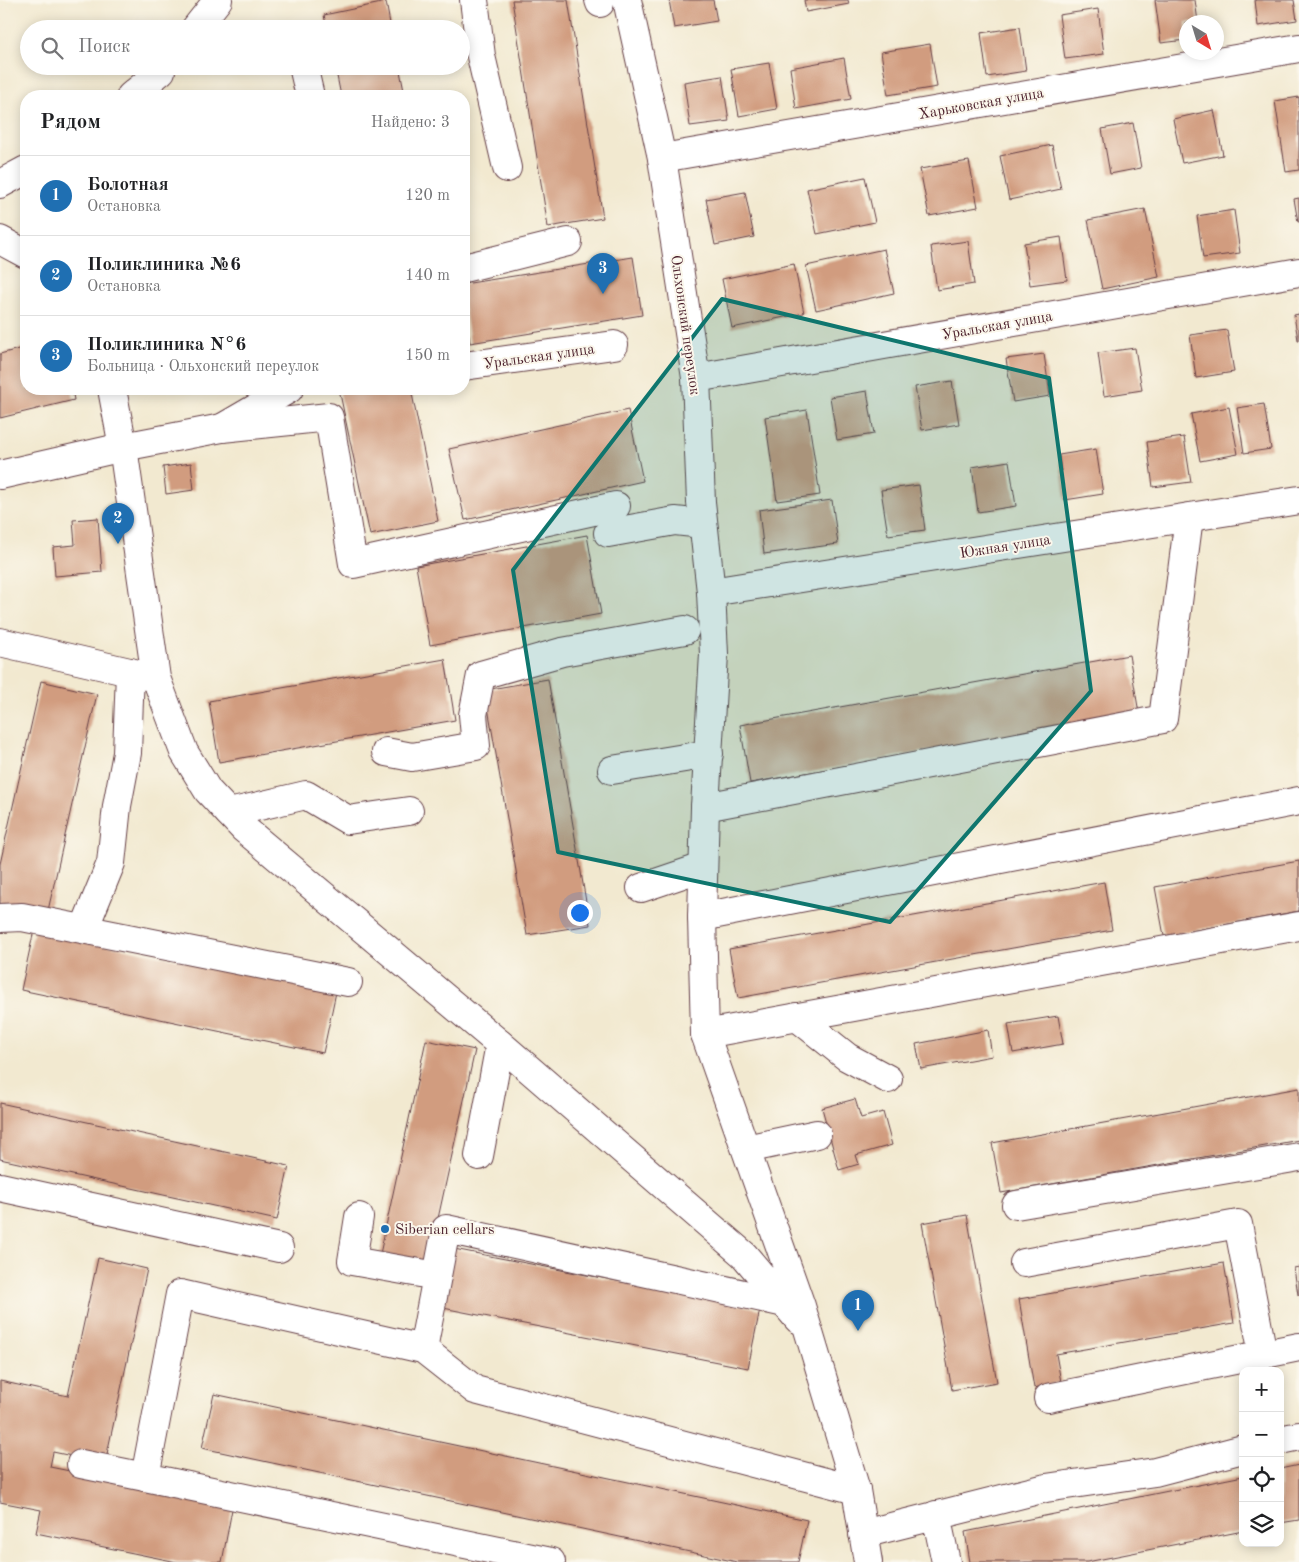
<!DOCTYPE html>
<html lang="ru">
<head>
<meta charset="utf-8">
<style>
	:root { --surface:#fff; --page:#f2f2f2; --text:#202124; --muted:#757577; --line:#e0e0e0; --accent:#1f6fb2 }
	body { margin:0; font-family:"Old Standard TT",serif; background:var(--page); color:var(--text) }
	.controls { position:absolute; right:15px; bottom:15px; display:grid; overflow:hidden; border-radius:10px; box-shadow:0 2px 12px #0003 }
	.controls button { width:45px; height:45px; display:grid; place-items:center; padding:0; border:0; border-bottom:1px solid var(--line); background:var(--surface); color:var(--text); font:25px sans-serif }
	.compass { position:absolute; left:1179px; top:15px; width:45px; height:45px; border-radius:50%; background:var(--surface); box-shadow:0 2px 12px #0003; rotate:142deg }
	.you { position:absolute; left:579px; top:912px; width:18px; height:18px; margin:-12px; border:4px solid #fff; border-radius:50%; background:#1a73e8; box-shadow:0 0 0 8px #1a73e833 }
	.badge { display:grid; place-items:center; width:32px; height:32px; border-radius:50%; background:var(--accent); color:#fff; font-size:16px; font-weight:700 }
	.pin { position:absolute; translate:-50% -41px; filter:drop-shadow(0 1px 2px #0008) }
	.pin::after { content:''; position:absolute; top:26px; width:18px; height:15px; background:inherit; clip-path:polygon(0 0,100% 0,50% 100%) }
	.list { margin:0; padding:0; list-style:none }
	h2 { display:flex; justify-content:space-between; align-items:center; height:65px; margin:0; padding:0 20px; font-size:21px }
	h2 small { font-size:16px; font-weight:400; color:var(--muted) }
	.list li { display:grid; grid-template-columns:32px 1fr auto; gap:15px; align-items:center; box-sizing:border-box; height:80px; padding:0 20px; border-top:1px solid var(--line) }
	.list b { display:block; font-size:19px; white-space:nowrap }
	.list p { margin:0; font-size:16px; white-space:nowrap; color:var(--muted) }
	.list em { font-size:16px; font-style:normal; color:var(--muted) }
	.icon { flex:none; width:28px; height:28px; fill:none; stroke:currentColor; stroke-width:2; stroke-linecap:round; stroke-linejoin:round }
	.map { position:relative; flex:none; width:1299px; height:1562px; overflow:hidden }
	.search { position:absolute; background:var(--surface); box-shadow:0 2px 12px #0003; left:20px; top:20px; width:450px; height:55px; display:flex; align-items:center; gap:12px; box-sizing:border-box; padding:0 18px; border-radius:28px; color:var(--muted); font-size:19px }
	.panel { position:absolute; background:var(--surface); box-shadow:0 2px 12px #0003; left:20px; top:90px; width:450px; height:305px; border-radius:20px }
	.map>svg:first-child { display:block }
</style>
</head>
<body>
<div class="map">
<svg width="1299" height="1562" viewBox="0 0 1299 1562">
	<rect width="100%" height="100%" fill="#fbf7ec"/>
	<filter id="ink" filterUnits="userSpaceOnUse"><feTurbulence type="fractalNoise" baseFrequency=".02" numOctaves="2"/><feDisplacementMap in="SourceGraphic" scale="10" xChannelSelector="R" yChannelSelector="G"/><feConvolveMatrix kernelMatrix="1 2 1 2 8 2 1 2 1" color-interpolation-filters="sRGB"/></filter>
	<filter id="wash" filterUnits="userSpaceOnUse"><feTurbulence type="fractalNoise" baseFrequency=".0096" numOctaves="4" result="noise"/><feDisplacementMap in="SourceGraphic" scale="20" xChannelSelector="R" yChannelSelector="G"/><feGaussianBlur stdDeviation="1.12" result="paint"/><feColorMatrix in="noise" values="0 0 0 0 0 0 0 0 0 0 0 0 0 0 0 0 0 1.4 0 .05"/><feComposite in="paint" operator="in"/></filter>
	<g filter="url(#wash)">
		<rect width="100%" height="100%" fill="#f2e9d0"/>
		<g id="blocks">
			<g fill="#d19c7f">
				<path d="M512,0H568L603,218L548,227Z"/>
				<path d="M669,0H713L717,21L674,28Z"/>
				<path d="M804,0H848L849,4L806,12Z"/>
				<path d="M1155,0H1195L1198,22H1186V40L1161,43Z"/>
				<path d="M1255,0H1294L1297,20L1258,26Z"/>
				<path d="M386,2L391,29H327L324,15Z"/>
				<path d="M1098,9L1104,54L1065,59L1059,15Z"/>
				<path d="M1020,27L1026,71L987,77L981,33Z"/>
				<path d="M930,44L937,87L888,95L881,52Z"/>
				<path d="M844,58L851,99L796,109L790,68Z"/>
				<path d="M769,63L777,109L739,116L731,69Z"/>
				<path d="M335,66H399L405,96H341Z"/>
				<path d="M722,76L729,121L690,126L684,82Z"/>
				<path d="M1299,97V170L1286,172L1275,101Z"/>
				<path d="M1214,110L1223,155L1182,163L1173,119Z"/>
				<path d="M1133,123L1141,168L1110,174L1102,129Z"/>
				<path d="M1052,145L1061,189L1009,200L1000,156Z"/>
				<path d="M969,161L978,207L929,216L920,169Z"/>
				<path d="M865,177L875,222L817,234L807,189Z"/>
				<path d="M745,192L754,237L715,245L706,199Z"/>
				<path d="M1299,198V222H1298L1294,199Z"/>
				<path d="M1145,209L1159,277L1102,289L1088,220Z"/>
				<path d="M1234,210L1240,253L1203,258L1197,216Z"/>
				<path d="M1061,237L1067,280L1030,285L1024,243Z"/>
				<path d="M968,241L974,284L937,290L931,246Z"/>
				<path d="M884,249L894,293L816,310L806,266Z"/>
				<path d="M633,257L642,315L470,343L464,304V284Z"/>
				<path d="M794,264L804,313L732,328L722,279Z"/>
				<path d="M1299,314V340H1298L1294,315Z"/>
				<path d="M1227,330L1234,372L1196,378L1190,335Z"/>
				<path d="M26,347V389H72L74,400L0,418V354Z"/>
				<path d="M1135,348L1142,390L1104,396L1098,353Z"/>
				<path d="M1044,354L1050,396L1013,402L1006,359Z"/>
				<path d="M952,381L959,424L922,430L915,387Z"/>
				<path d="M339,389H411L438,521L370,535Z"/>
				<path d="M867,391L874,434L837,440L830,397Z"/>
				<path d="M1264,404L1271,449L1244,453L1237,408Z"/>
				<path d="M1229,407L1238,454L1200,461L1191,414Z"/>
				<path d="M628,410L643,481L465,520L449,449Z"/>
				<path d="M807,410L820,495L777,501L765,417Z"/>
				<path d="M1184,437L1191,482L1153,487L1147,442Z"/>
				<path d="M1096,449L1103,494L1065,500L1059,455Z"/>
				<path d="M1009,461L1016,506L978,512L972,467Z"/>
				<path d="M191,463L194,490L166,494L163,467Z"/>
				<path d="M919,485L925,530L888,535L881,490Z"/>
				<path d="M832,500L838,544L764,554L759,510Z"/>
				<path d="M98,518L102,572L55,576L53,547L75,545L73,520Z"/>
				<path d="M587,535L601,614L430,645L416,566Z"/>
				<path d="M1129,655L1139,713L750,783L740,725Z"/>
				<path d="M445,659L455,720L219,762L209,701Z"/>
				<path d="M548,679L590,925L527,935L485,690Z"/>
				<path d="M41,681L97,694L47,915L0,905V864Z"/>
				<path d="M1299,861V911L1164,936L1155,887Z"/>
				<path d="M1104,882L1112,930L738,998L729,949Z"/>
				<path d="M34,930L336,992L323,1053L21,990Z"/>
				<path d="M1058,1016L1063,1044L1013,1053L1008,1024Z"/>
				<path d="M988,1030L992,1056L921,1069L916,1044Z"/>
				<path d="M426,1040L475,1050L428,1264L380,1254Z"/>
				<path d="M1299,1088V1140L1001,1193L992,1143Z"/>
				<path d="M855,1099L861,1118L883,1112L892,1145L856,1155L859,1164L839,1170L822,1108Z"/>
				<path d="M0,1103L289,1166L277,1220L0,1159Z"/>
				<path d="M967,1215L997,1382L952,1390L922,1223Z"/>
				<path d="M454,1249L760,1309L748,1368L443,1308Z"/>
				<path d="M98,1258L147,1269L105,1463L53,1452L50,1467L233,1504L222,1562H177L36,1533L41,1510L0,1502V1381L68,1396Z"/>
				<path d="M1224,1263L1234,1323L1056,1354L1061,1382L1034,1388L1019,1299Z"/>
				<path d="M1299,1267V1294L1298,1295L1294,1268Z"/>
				<path d="M214,1394L807,1520L798,1562H737L202,1448Z"/>
				<path d="M1299,1465V1520L1280,1523V1469Z"/>
				<path d="M1243,1476V1531L1087,1562H970L965,1532Z"/>
			</g>
		</g>
	</g>
	<g filter="url(#ink)">
		<use href="#blocks" fill-opacity="0" stroke="#633d44" stroke-width="1"/>
		<g fill="none" stroke-linecap="round" stroke-linejoin="round">
			<defs>
				<g id="minor">
					<path d="M474,0L481,56L507,168"/>
					<path d="M599,0L600,3"/>
					<path d="M627,0L662,158L696,378L701,502L711,592L714,654L705,807L702,917L705,1034L801,1306L856,1490L868,1562"/>
					<path d="M195,29L218,0"/>
					<path d="M303,66L310,96"/>
					<path d="M131,96L161,71"/>
					<path d="M662,158L1299,48"/>
					<path d="M0,184L26,170"/>
					<path d="M0,240L26,254"/>
					<path d="M464,268L568,242"/>
					<path d="M464,366L614,345"/>
					<path d="M696,378L1299,272"/>
					<path d="M112,389L123,447L156,678L184,752L208,791L243,828L500,1044L744,1255L798,1319"/>
					<path d="M222,428L329,417L353,564L616,506"/>
					<path d="M0,475L123,447L222,428L289,389"/>
					<path d="M608,533L675,521L703,524"/>
					<path d="M711,592L1299,500"/>
					<path d="M0,642L147,676"/>
					<path d="M386,752L412,757L476,746L473,715L481,675L562,652L685,630"/>
					<path d="M612,770L709,754"/>
					<path d="M705,807L1163,719L1189,517"/>
					<path d="M229,813L306,795L348,820L409,811"/>
					<path d="M641,888L703,867"/>
					<path d="M702,917L1299,801"/>
					<path d="M0,918L22,917L348,982"/>
					<path d="M84,929L111,863L117,806L127,753L130,672"/>
					<path d="M797,1017L847,1057L888,1079"/>
					<path d="M705,1034L1299,926"/>
					<path d="M746,1149L817,1134"/>
					<path d="M479,1156L500,1044"/>
					<path d="M0,1187L279,1248"/>
					<path d="M1016,1205L1299,1157"/>
					<path d="M359,1217L352,1261L437,1276"/>
					<path d="M1024,1263L1238,1224L1263,1354"/>
					<path d="M423,1349L446,1229L785,1303"/>
					<path d="M1048,1398L1299,1347"/>
					<path d="M1280,1440L1299,1436"/>
					<path d="M81,1464L145,1477"/>
					<path d="M936,1515L946,1562"/>
					<path d="M863,1534L1046,1488L1155,1472L1243,1449"/>
					<path d="M551,1562L145,1477L180,1294L423,1349L475,1390L856,1490"/>
				</g>
			</defs>
			<use href="#minor" stroke="#633d44" stroke-width="30"/>
			<use href="#minor" stroke="#fff" stroke-width="28"/>
		</g>
	</g>
	<path fill="#0f766e" fill-opacity="0.2" stroke="#0f766e" stroke-width="4" stroke-linejoin="round" d="M722,299L1049,378L1091,691L890,922L558,852L513,570Z"/>
	<circle fill="#1f6fb2" stroke="#fbf7ec" stroke-width="2" cx="385" cy="1229" r="5"/>
	<g text-anchor="middle" stroke-width="4" stroke-linejoin="round" paint-order="stroke">
		<g font-size="15" fill="#4a1f2b" stroke="#fbf7ec">
			<text transform="translate(981 103) rotate(-10)" y="5">Харьковская улица</text>
			<text transform="translate(686 325) rotate(82)" y="5">Ольхонский переулок</text>
			<text transform="translate(997 325) rotate(-10)" y="5">Уральская улица</text>
			<text transform="translate(539 356) rotate(-8)" y="5">Уральская улица</text>
			<text transform="translate(1005 546) rotate(-9)" y="5">Южная улица</text>
		</g>
		<g font-size="15" fill="#4a1f2b" stroke="#fbf7ec" text-anchor="start">
			<text x="395" y="1234">Siberian cellars</text>
		</g>
	</g>
</svg>
<div class="controls">
<button>+</button>
<button>−</button>
<button><svg class="icon" aria-label="locate" viewBox="0 0 24 24"><circle cx="12" cy="12" r="6"/><path d="M12 2v4M12 18v4M2 12h4M18 12h4"/></svg></button>
<button><svg class="icon" aria-label="layers" viewBox="0 0 24 24"><path d="M12 4l9 5-9 5-9-5zM3 14l9 5 9-5"/></svg></button>
</div>
<svg class="compass" viewBox="-18 -18 36 36"><path d="M0-13l5 13h-10z" fill="#e53935"/><path d="M0 13l5-13h-10z" fill="#757577"/></svg>
<div class="you"></div>
<div class="pin badge" style="left:858px;top:1331px">1</div>
<div class="pin badge" style="left:118px;top:544px">2</div>
<div class="pin badge" style="left:603px;top:294px">3</div>
<div class="search"><svg class="icon" aria-label="search" viewBox="0 0 24 24"><circle cx="10" cy="10" r="6"/><path d="M15 15l6 6"/></svg>Поиск</div>
<section class="panel">
<h2>Рядом<small>Найдено: 3</small></h2>
<ul class="list">
<li><span class="badge">1</span><div><b>Болотная</b><p>Остановка</p></div><em>120 m</em></li>
<li><span class="badge">2</span><div><b>Поликлиника №6</b><p>Остановка</p></div><em>140 m</em></li>
<li><span class="badge">3</span><div><b>Поликлиника N°6</b><p>Больница · Ольхонский переулок</p></div><em>150 m</em></li>
</ul>
</section>
</div>
</body>
</html>
